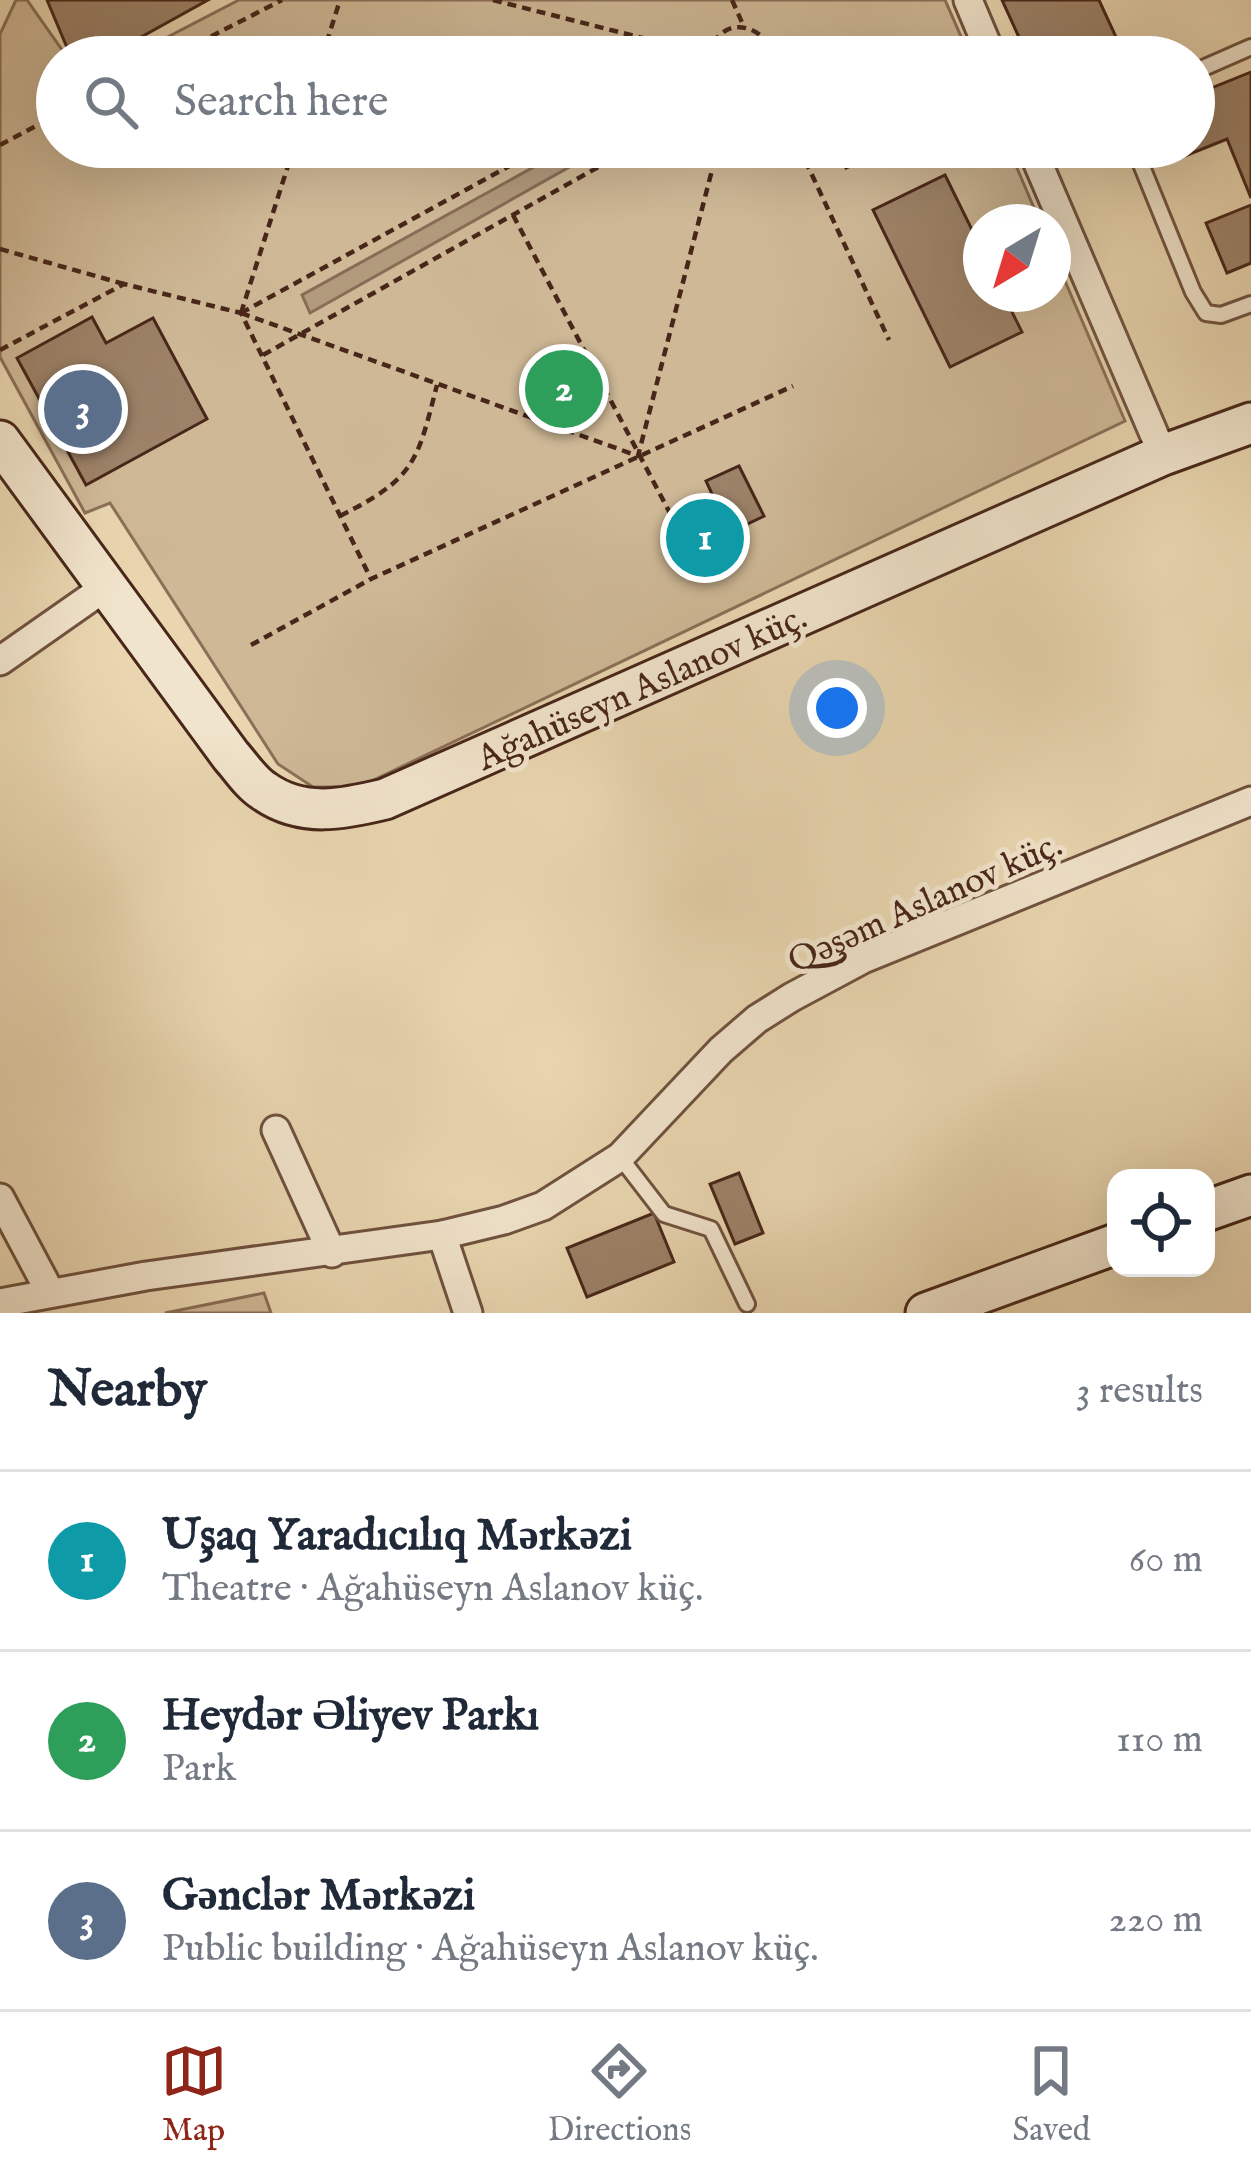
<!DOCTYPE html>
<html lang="en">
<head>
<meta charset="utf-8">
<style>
	:root { --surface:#fff; --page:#f6f6f7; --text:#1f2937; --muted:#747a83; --line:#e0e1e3; --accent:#8f2418 }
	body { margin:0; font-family:"IM FELL English",serif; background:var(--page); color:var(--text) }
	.controls { position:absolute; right:36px; bottom:36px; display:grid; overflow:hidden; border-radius:24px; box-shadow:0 12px 48px #0002 }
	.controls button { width:108px; height:108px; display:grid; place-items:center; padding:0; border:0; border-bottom:3px solid var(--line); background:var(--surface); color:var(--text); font:60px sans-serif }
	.compass { position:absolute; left:963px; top:204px; width:108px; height:108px; border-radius:50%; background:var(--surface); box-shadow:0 12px 48px #0002; rotate:218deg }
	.you { position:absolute; left:837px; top:708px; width:42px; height:42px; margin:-30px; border:9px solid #fff; border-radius:50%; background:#1a73e8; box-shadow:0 0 0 18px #1a73e833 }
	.badge { display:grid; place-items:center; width:78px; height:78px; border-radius:50%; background:var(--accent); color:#fff; font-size:39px; font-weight:700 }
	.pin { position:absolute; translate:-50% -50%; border:6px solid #fff; box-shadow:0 3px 12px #0006 }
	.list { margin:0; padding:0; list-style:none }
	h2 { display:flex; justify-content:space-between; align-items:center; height:156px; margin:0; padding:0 48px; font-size:51px }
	h2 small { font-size:39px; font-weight:400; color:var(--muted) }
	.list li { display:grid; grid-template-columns:78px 1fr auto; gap:36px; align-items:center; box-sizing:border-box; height:180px; padding:0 48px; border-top:3px solid var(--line) }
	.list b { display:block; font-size:45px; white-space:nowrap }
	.list p { margin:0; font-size:39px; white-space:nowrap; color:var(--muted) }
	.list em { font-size:39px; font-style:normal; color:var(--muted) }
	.icon { flex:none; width:66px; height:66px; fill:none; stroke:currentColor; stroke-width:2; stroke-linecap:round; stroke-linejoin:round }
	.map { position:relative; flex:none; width:1251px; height:1313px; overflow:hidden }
	.search { position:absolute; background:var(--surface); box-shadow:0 12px 48px #0002; left:36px; right:36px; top:36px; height:132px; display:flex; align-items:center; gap:30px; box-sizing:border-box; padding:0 42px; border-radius:66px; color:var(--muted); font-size:45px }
	.sheet { height:696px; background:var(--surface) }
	nav { display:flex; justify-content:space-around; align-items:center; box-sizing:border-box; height:168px; border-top:3px solid var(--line); background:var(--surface); font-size:33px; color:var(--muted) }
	nav a { display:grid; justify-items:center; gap:6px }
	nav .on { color:var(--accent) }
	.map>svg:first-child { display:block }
</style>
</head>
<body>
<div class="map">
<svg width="1251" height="1313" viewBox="0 0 1251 1313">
	<rect width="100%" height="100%" fill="#e9d6b0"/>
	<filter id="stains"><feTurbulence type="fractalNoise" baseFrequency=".00167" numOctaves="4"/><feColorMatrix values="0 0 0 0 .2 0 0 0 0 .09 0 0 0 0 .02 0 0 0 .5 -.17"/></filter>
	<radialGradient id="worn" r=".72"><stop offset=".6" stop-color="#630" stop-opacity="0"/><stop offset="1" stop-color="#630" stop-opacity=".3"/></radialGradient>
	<g fill="#ceb896" stroke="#8b6f58" stroke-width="3">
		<path d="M16,0H27L67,57H57V147H1008L1040,222H981V294H1053V253L1125,421L359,787H313L278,764L110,503L85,513L0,357V34Z"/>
		<path d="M239,0H945L970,57H129Z"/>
		<path d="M264,1293L271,1313H165Z"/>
	</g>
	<path fill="#b29a7d" stroke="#886c55" stroke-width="3" d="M570,147H605L310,313L302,295Z"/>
	<g fill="#9c8268" stroke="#482619" stroke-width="3">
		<path d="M47,0H208L105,57H71Z"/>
		<path d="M1002,0H1099L1116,37L1073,57H1028Z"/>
		<path d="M1251,72V198L1227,139L1175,160L1170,147H1194V95Z"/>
		<path d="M837,147H895L846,168Z"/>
		<path d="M945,175L981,248V294H1003L1022,332L950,367L873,210Z"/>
		<path d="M1251,205V263L1227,273L1206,223Z"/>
		<path d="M92,317L106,343L153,318L207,419L86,485L17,358Z"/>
		<path d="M739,466L764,516L729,533L736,547L703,562L684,523L718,507L706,481Z"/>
		<path d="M739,1173L763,1233L735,1244L710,1184Z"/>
		<path d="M654,1213L674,1262L587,1297L567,1248Z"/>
	</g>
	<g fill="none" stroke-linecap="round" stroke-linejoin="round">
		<defs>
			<g id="lane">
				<path d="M1194,72L1251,47"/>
				<path d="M1134,147L1193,292L1206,313L1221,315L1251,304"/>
				<path d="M620,1157L664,1214L711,1229L747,1304"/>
			</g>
			<g id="street">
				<path d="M968,0L992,57"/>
				<path d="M1031,147L1163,455"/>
				<path d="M0,661L107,586"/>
				<path d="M276,1130L332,1253"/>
				<path d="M0,1198L50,1292"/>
				<path d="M442,1235L468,1313"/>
				<path d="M0,1303L146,1276L442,1235L504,1220L543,1206L620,1157L721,1050L757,1019L792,997L863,959L1251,801"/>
			</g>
			<g id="secondary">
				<path d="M0,441L231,756C241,767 251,783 264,791C302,818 344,809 385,799L1163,455L1251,423"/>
				<path d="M1206,1211L1251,1195"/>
				<path d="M926,1313L1116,1244"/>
			</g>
		</defs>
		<use href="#lane" stroke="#70523f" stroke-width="20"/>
		<use href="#street" stroke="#70523f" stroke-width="33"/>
		<use href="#secondary" stroke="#482619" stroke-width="45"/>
		<g stroke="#482619" stroke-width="4.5" stroke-dasharray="9 6" stroke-linecap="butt">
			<path d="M493,0L670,45L677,57"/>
			<path d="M732,0L744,27"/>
			<path d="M171,57L282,0"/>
			<path d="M322,57L340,0"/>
			<path d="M707,57C711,51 713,44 717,38C737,14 769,34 776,57"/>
			<path d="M0,145L57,115"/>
			<path d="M799,147L889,340"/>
			<path d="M513,215L671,515"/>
			<path d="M0,249L124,284"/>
			<path d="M241,313L638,456L718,147"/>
			<path d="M241,313L544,147"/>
			<path d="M241,313L294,147"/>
			<path d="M0,350L124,284L241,313L371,579"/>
			<path d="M263,355L634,147"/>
			<path d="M340,516C415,478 417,463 437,385"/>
			<path d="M251,645L371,579L793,386"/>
		</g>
		<use href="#lane" stroke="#f1e4cc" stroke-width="14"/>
		<use href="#street" stroke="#f1e4cc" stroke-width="27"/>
		<use href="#secondary" stroke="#f1e4cc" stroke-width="39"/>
	</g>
	<g text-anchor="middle" stroke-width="10" stroke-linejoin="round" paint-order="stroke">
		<g font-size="36" fill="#482619" stroke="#f1e4cc">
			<text transform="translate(641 686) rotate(-24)" y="13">Ağahüseyn Aslanov küç.</text>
			<text transform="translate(924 901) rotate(-24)" y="13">Qəşəm Aslanov küç.</text>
		</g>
	</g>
	<rect width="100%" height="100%" filter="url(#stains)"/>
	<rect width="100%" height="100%" fill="url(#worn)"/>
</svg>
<div class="controls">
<button><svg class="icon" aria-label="locate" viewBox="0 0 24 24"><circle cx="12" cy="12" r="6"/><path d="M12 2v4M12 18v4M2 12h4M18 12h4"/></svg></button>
</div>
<svg class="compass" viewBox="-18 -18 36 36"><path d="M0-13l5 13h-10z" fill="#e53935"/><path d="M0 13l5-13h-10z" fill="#747a83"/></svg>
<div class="you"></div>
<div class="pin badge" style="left:705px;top:538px;background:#0f9aa8">1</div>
<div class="pin badge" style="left:564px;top:389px;background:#2e9e5b">2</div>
<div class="pin badge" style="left:83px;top:409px;background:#5c6f8a">3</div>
<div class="search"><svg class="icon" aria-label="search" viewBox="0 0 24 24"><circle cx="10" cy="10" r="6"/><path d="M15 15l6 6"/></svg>Search here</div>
</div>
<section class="sheet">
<h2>Nearby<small>3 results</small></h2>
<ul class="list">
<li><span class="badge" style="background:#0f9aa8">1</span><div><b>Uşaq Yaradıcılıq Mərkəzi</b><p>Theatre · Ağahüseyn Aslanov küç.</p></div><em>60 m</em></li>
<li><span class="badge" style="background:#2e9e5b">2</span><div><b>Heydər Əliyev Parkı</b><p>Park</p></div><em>110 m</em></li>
<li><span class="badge" style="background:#5c6f8a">3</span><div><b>Gənclər Mərkəzi</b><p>Public building · Ağahüseyn Aslanov küç.</p></div><em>220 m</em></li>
</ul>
</section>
<nav>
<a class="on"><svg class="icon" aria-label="map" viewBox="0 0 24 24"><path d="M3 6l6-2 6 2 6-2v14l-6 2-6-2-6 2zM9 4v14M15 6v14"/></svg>Map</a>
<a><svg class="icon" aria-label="directions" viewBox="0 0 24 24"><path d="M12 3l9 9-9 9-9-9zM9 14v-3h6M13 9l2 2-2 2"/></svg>Directions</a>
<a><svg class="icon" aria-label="saved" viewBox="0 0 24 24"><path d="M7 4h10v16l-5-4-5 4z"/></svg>Saved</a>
</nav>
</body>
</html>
